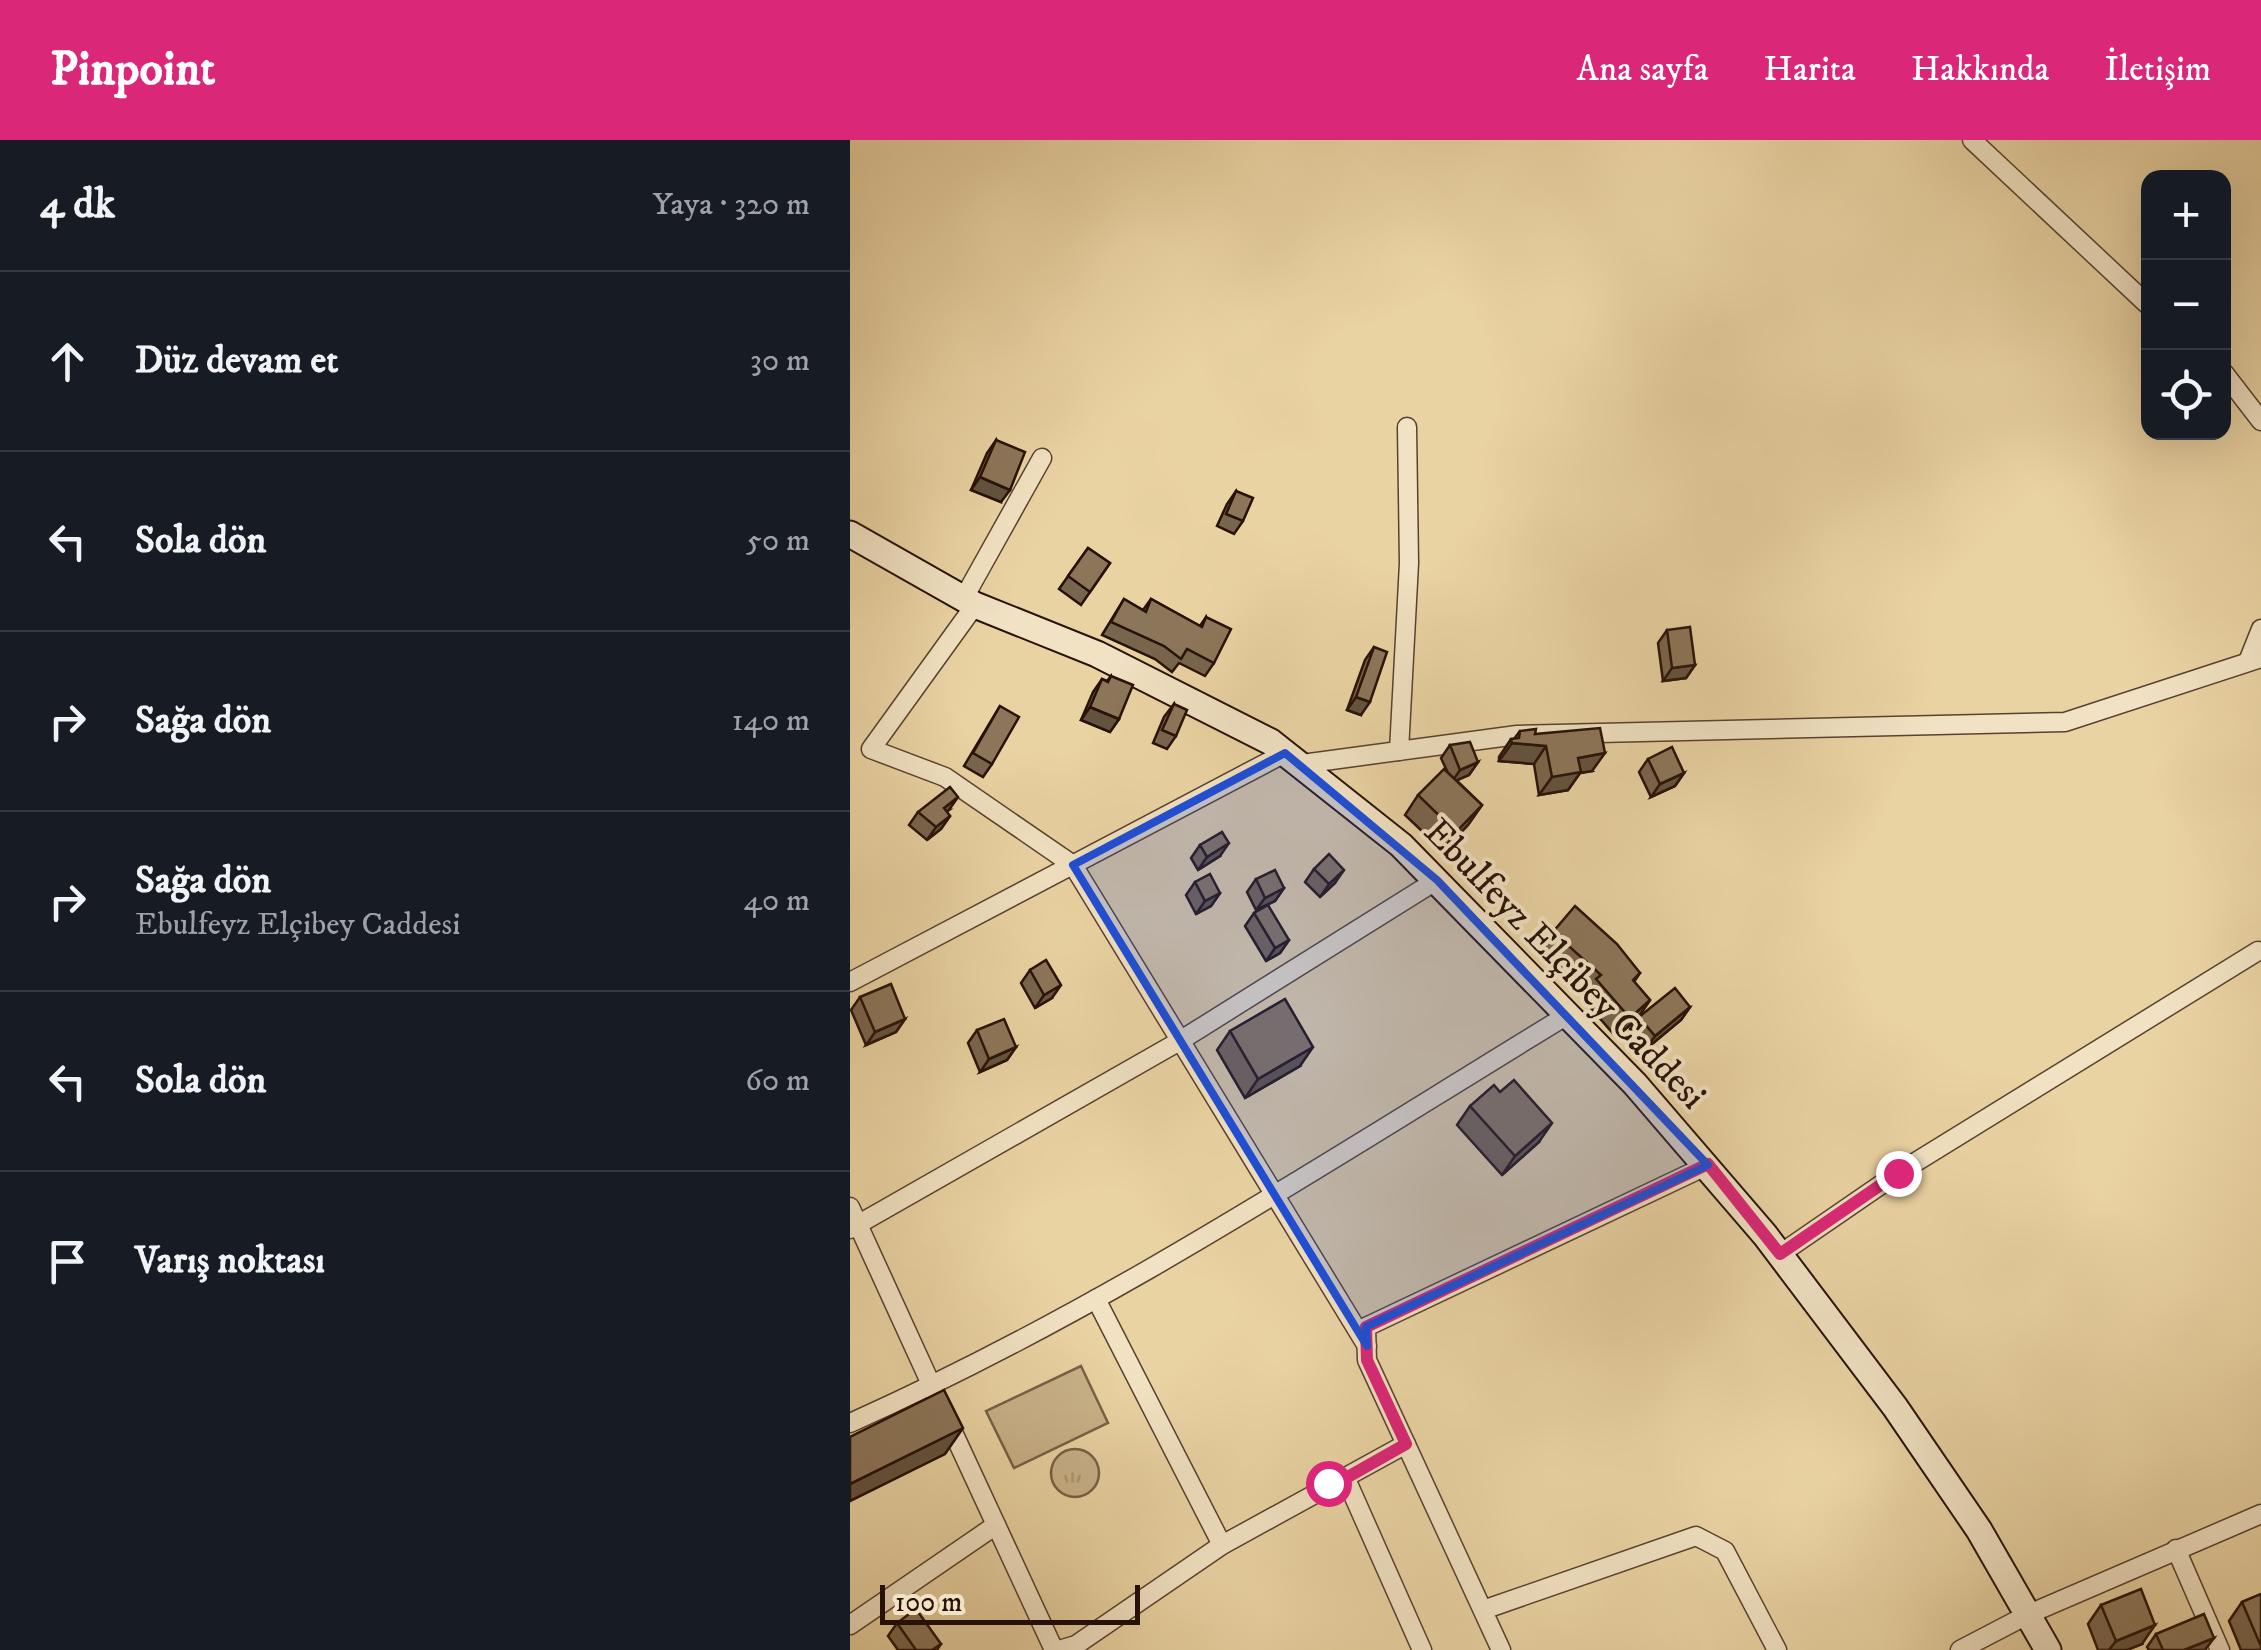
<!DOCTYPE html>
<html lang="tr">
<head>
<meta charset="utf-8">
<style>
	:root { --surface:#171b24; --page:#20242c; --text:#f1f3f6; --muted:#9ea1a6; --line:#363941; --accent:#db2777 }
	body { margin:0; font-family:"IM FELL DW Pica",serif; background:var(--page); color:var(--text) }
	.controls { position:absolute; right:30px; top:30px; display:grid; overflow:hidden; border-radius:20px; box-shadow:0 10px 40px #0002 }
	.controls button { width:90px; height:90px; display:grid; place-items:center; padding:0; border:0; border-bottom:2px solid var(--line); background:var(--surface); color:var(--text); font:50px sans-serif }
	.scale { position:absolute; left:30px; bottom:25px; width:260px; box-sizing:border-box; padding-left:10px; border:5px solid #271108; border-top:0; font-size:28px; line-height:35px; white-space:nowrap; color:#271108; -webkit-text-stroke:8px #f1e2c3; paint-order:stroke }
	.stop { position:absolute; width:30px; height:30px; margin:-22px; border:8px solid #db2777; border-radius:50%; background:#fff }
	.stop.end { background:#db2777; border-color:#fff; box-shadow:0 2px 10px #0008 }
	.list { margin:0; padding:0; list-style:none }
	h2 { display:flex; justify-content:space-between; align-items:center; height:130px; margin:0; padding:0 40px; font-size:42px }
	h2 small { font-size:32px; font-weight:400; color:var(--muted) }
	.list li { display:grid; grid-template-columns:65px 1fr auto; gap:30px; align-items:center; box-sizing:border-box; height:180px; padding:0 40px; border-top:2px solid var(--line) }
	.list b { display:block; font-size:38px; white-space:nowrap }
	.list p { margin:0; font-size:32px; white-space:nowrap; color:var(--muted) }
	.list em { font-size:32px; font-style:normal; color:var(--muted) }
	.icon { flex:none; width:55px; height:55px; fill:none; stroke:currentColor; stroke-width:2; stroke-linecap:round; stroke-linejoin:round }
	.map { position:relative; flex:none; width:1411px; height:1510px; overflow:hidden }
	header { display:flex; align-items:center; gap:60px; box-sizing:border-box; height:140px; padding:0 50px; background:var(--accent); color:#fff }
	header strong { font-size:48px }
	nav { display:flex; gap:55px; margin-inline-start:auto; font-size:35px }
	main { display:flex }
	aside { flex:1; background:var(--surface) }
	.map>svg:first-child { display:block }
</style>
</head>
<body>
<header>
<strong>Pinpoint</strong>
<nav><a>Ana sayfa</a><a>Harita</a><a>Hakkında</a><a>İletişim</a></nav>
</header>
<main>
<aside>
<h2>4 dk<small>Yaya · 320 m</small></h2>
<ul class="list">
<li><svg class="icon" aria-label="ahead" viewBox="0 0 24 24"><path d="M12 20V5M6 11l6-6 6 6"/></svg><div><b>Düz devam et</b></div><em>30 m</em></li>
<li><svg class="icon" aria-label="left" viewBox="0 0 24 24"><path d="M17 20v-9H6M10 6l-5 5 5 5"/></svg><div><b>Sola dön</b></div><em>50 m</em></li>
<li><svg class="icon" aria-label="right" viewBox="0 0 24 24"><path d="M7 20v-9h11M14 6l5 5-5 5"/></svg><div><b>Sağa dön</b></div><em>140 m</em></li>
<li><svg class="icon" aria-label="right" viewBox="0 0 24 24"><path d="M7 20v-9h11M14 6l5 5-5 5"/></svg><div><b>Sağa dön</b><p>Ebulfeyz Elçibey Caddesi</p></div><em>40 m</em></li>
<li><svg class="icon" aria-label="left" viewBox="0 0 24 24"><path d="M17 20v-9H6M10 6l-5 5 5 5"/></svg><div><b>Sola dön</b></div><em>60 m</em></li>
<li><svg class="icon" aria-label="arrive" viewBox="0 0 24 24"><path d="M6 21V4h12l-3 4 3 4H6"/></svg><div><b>Varış noktası</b></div></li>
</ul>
</aside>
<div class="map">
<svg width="1411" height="1510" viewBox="0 0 1411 1510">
	<defs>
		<pattern id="park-tufts" width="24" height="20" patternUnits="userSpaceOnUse" patternTransform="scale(2.5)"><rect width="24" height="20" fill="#c9b289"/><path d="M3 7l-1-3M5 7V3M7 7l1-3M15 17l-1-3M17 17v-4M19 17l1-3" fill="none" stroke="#ad9875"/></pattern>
	</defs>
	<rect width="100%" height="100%" fill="#ead3a3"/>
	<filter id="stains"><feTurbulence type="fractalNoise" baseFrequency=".002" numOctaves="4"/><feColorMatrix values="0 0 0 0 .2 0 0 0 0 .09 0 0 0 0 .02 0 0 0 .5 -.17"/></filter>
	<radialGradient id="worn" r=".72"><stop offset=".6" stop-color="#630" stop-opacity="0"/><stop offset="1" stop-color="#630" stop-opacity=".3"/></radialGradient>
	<circle fill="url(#park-tufts)" stroke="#786248" stroke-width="2.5" cx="225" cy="1333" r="24"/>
	<path fill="#c9b289" stroke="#786248" stroke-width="2.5" d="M231,1226L258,1283L164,1328L136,1271Z"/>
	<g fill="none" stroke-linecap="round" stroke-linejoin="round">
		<defs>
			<g id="street">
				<path d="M1122,0L1298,165"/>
				<path d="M1374,233L1411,281"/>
				<path d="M115,456L192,318"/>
				<path d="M125,465L21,609L95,637L223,725L517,1206"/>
				<path d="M1399,519L1411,489"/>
				<path d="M549,611L559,423L557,287"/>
				<path d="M452,624L667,595L1215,582L1411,518"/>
				<path d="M0,842L435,613"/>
				<path d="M0,1067L85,1253"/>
				<path d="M0,1089L328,902L587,740"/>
				<path d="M930,1114L1048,1033L1408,811"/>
				<path d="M246,1159L372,1405"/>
				<path d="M96,1277L204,1510"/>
				<path d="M0,1283C252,1171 484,1017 719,874"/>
				<path d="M496,1339L572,1510"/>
				<path d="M1326,1409L1370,1510"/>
				<path d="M633,1470L846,1396L875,1411L927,1510"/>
				<path d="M0,1485L146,1385"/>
				<path d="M209,1510L226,1505L372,1405L556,1304"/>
				<path d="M651,1510L517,1220L516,1187L858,1025"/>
				<path d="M1110,1510L1179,1474L1411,1374"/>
			</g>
			<path id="secondary" d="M0,394L125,465L247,514L421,602L551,705L785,944L915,1095L1045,1267L1129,1390L1198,1510"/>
		</defs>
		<use href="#street" stroke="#58422f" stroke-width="21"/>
		<use href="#secondary" stroke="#271108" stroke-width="29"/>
		<use href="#street" stroke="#f1e2c3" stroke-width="18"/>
		<use href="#secondary" stroke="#f1e2c3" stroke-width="25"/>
	</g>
	<g fill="#78654d" stroke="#271108" stroke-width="2.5">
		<path d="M146,300L151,362L121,350L137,313Z"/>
		<path d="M386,351L393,381L384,394L367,386L377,364Z"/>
		<path d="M238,408L260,423L231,465L209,449Z"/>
		<path d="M274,459L293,470L301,459L350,486L356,477L364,523L355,536L329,523L322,532L305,519L252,495Z"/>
		<path d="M817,490L845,525L836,538L813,541L808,503Z"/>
		<path d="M524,507L511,575L497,570L515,520Z"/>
		<path d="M261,536L269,579L260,592L231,580L243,552L252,539L257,541Z"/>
		<path d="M324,564L326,596L317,609L303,603L314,577Z"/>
		<path d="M150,566L142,624L133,637L114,626Z"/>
		<path d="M670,591L685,594L742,631L730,633L718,650L689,655L684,624L649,621V617L661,599H664Z"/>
		<path d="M600,605L628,622L619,635L606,640L632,665L618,685L593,711L555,675L568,655L597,631L591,618Z"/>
		<path d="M798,619L834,633L825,646L801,657L789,632Z"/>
		<path d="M99,670L96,672L100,676L91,689L77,700L59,685L68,672Z"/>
		<path d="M350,705L370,716L348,730L341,718Z"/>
		<path d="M464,729L485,743L470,757L455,742Z"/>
		<path d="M406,739L434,748L425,761L406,770L397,752Z"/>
		<path d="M345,742L370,753L361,766L346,774L336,755Z"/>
		<path d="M404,773L439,800L430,813L416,821L395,786Z"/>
		<path d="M703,792L790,833L784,842L800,860L787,879L766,897L733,859L737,853L689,811Z"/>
		<path d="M180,830L202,858L185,868L171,843Z"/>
		<path d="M10,857L55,879L46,892L16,905L1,870Z"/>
		<path d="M840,867L831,880L796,909L780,889L789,877Z"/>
		<path d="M127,890L166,907L157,920L130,932L118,903Z"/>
		<path d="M380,891L450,926L395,958L367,910Z"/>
		<path d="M620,966L689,1002L652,1035L607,985Z"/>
		<path d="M1411,1454V1510H1391L1379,1481L1392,1462Z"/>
		<path d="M1251,1465L1292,1504L1277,1510H1248L1238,1484Z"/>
		<path d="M47,1483L91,1504L87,1510H48L38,1496Z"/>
		<path d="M1306,1494L1355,1510H1299L1297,1507Z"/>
	</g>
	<g fill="#62533e" stroke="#271108" stroke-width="2.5">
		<path d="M130,337L160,350L151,362L121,350Z"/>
		<path d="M845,525L836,538L813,541L822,528Z"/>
		<path d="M506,557L520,562L511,575L497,570Z"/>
		<path d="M240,567L269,579L260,592L231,580Z"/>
		<path d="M662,603L696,606L684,624L649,621Z"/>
		<path d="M755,613L742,631L730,633L718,650L689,655L702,637L728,618Z"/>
		<path d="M628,622L619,635L601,643L610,630Z"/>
		<path d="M834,633L825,646L801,657L810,644Z"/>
		<path d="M108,657L99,670L85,681L94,668Z"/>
		<path d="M632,665L618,685L593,711L606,692Z"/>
		<path d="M100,676L91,689L77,700L86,687Z"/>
		<path d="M379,703L370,716L348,730L357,717Z"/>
		<path d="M494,730L485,743L470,757L479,744Z"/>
		<path d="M434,748L425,761L406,770L415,758Z"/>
		<path d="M370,753L361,766L346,774L355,761Z"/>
		<path d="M439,800L430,813L416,821L425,808Z"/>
		<path d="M211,845L202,858L185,868L194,855Z"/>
		<path d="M800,860L787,879L766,897L780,878Z"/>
		<path d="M840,867L831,880L796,909L805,896Z"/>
		<path d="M55,879L46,892L16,905L25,892Z"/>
		<path d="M166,907L157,920L130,932L139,919Z"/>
		<path d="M463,907L450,926L395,958L408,939Z"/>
		<path d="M702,983L689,1002L652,1035L665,1016Z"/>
		<path d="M113,1288L95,1314L0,1361V1344Z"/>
		<path d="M1305,1485L1292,1504L1277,1510H1259L1266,1501Z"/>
		<path d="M1364,1498L1355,1510H1334Z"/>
	</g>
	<g fill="#8c7659" stroke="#271108" stroke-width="2.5">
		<path d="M146,300L175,312L160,350L130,337Z"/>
		<path d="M386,351L403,358L393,381L376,374Z"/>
		<path d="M238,408L260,423L240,452L218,436Z"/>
		<path d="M274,459L296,472L301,459L352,487L356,477L381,489L364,523L337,509L331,519L314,506L261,482Z"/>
		<path d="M840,487L845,525L822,528L817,490Z"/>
		<path d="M524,507L537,512L520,562L506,557Z"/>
		<path d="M261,536L283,545L269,579L240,567L252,539L258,542Z"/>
		<path d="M324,564L337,570L326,596L312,590Z"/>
		<path d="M150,566L169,577L142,624L123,613Z"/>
		<path d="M750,588L755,613L728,618L731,632L702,637L696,606L662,603L661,599L669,598L670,591L686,589L685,594Z"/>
		<path d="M620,602L628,622L610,630L600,605Z"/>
		<path d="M822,607L834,633L810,644L798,619Z"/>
		<path d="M594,629L632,665L606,692L568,655Z"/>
		<path d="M100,647L108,657L94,668L100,676L86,687L68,672Z"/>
		<path d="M372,692L379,703L357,717L350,705Z"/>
		<path d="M479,714L494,730L479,744L464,729Z"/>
		<path d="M425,730L434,748L415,758L406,739Z"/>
		<path d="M360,734L370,753L355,761L345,742Z"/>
		<path d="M418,765L439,800L425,808L404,773Z"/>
		<path d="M725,766L767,804L790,833L783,840L800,860L780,878L746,839L751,835L703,792Z"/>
		<path d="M196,820L211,845L194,855L180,830Z"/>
		<path d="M41,844L55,879L25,892L10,857Z"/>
		<path d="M825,848L840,867L805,896L789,877Z"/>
		<path d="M435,859L463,907L408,939L380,891Z"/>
		<path d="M154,879L166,907L139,919L127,890Z"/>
		<path d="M664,940L702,983L665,1016L620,966L644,945L650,952Z"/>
		<path d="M94,1250L113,1288L0,1344V1297Z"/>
		<path d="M1291,1449L1305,1485L1266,1501L1251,1465Z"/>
		<path d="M1411,1454V1504H1410L1392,1462Z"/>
		<path d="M66,1469L91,1504L82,1510H66L47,1483Z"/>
		<path d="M1354,1474L1364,1498L1334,1510H1313L1306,1494Z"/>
	</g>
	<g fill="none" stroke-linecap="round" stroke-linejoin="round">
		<path stroke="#db2777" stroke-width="12" d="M478,1343L496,1338L556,1304L517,1220L516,1187L858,1024L930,1114L1048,1033"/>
	</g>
	<path fill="#1d4ed8" fill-opacity="0.2" stroke="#1d4ed8" stroke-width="8" stroke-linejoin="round" d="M435,613L587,740L858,1025L516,1187L517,1206L223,725Z"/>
	<g text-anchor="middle" stroke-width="8" stroke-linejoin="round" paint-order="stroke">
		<g font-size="38" fill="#271108" stroke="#f1e2c3">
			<text transform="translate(716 823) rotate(46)" y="13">Ebulfeyz Elçibey Caddesi</text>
		</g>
	</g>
	<rect width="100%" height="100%" filter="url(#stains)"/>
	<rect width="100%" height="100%" fill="url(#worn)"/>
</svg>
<div class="controls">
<button>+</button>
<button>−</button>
<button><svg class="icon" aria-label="locate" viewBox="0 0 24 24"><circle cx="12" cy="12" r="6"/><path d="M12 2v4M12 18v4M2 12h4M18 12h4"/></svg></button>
</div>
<div class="scale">100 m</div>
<div class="stop" style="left:478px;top:1343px"></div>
<div class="stop end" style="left:1048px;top:1033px"></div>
</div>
</main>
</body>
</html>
